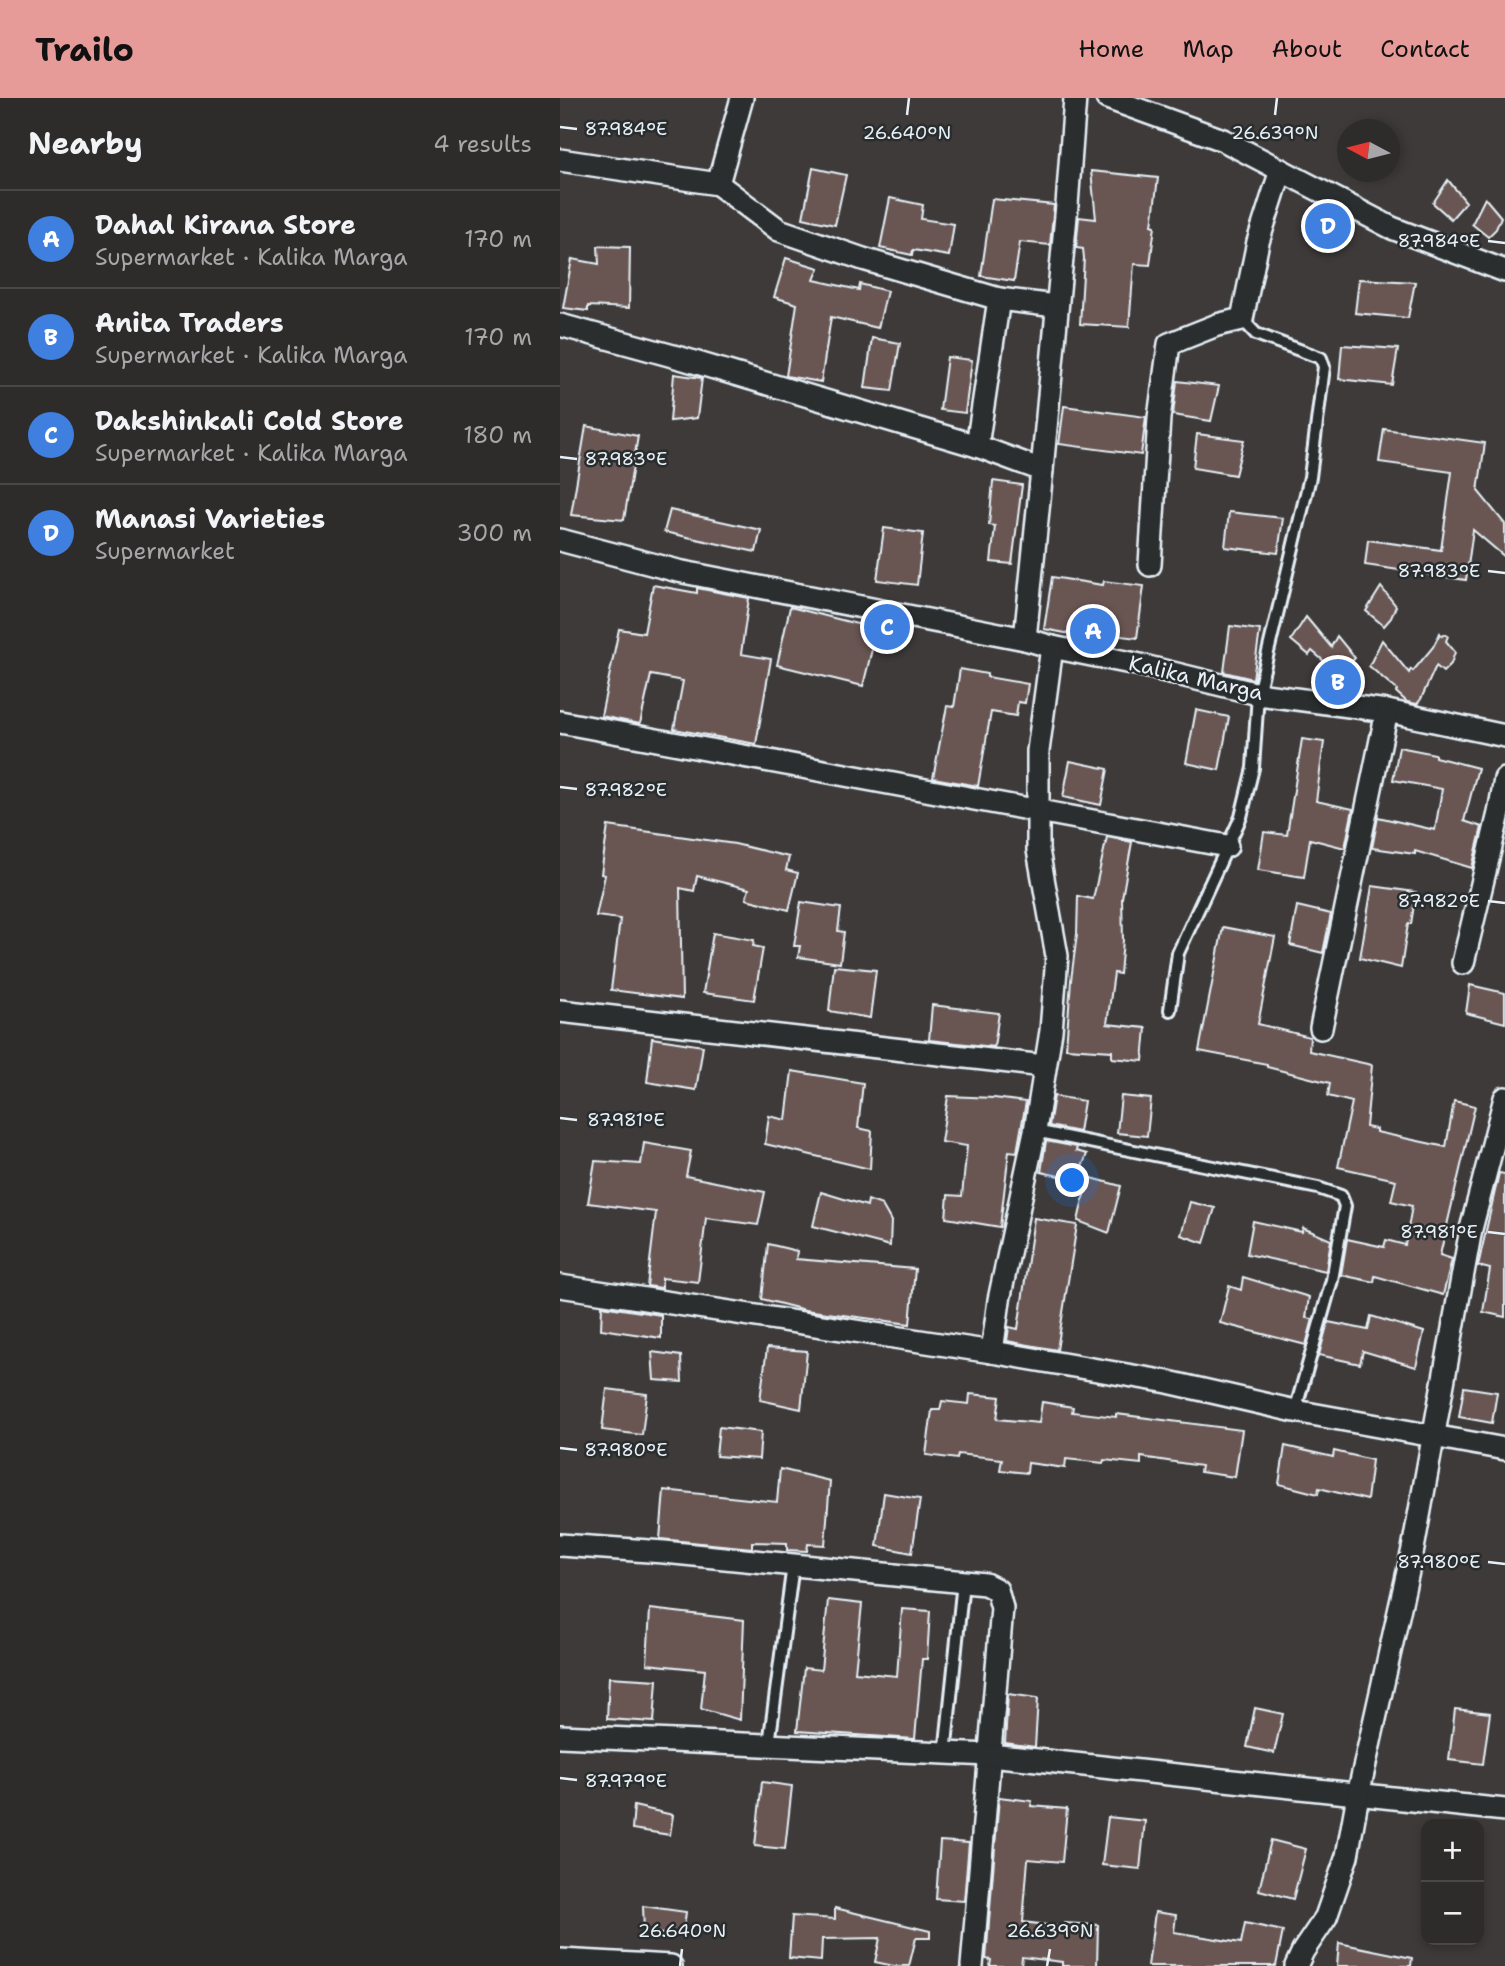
<!DOCTYPE html>
<html lang="en">
<head>
<meta charset="utf-8">
<style>
	:root { --surface:#2e2c2b; --page:#363433; --text:#f1f3f6; --muted:#a7a7a9; --line:#494847; --accent:#e69b98 }
	body { margin:0; font-family:"Shantell Sans",sans-serif; background:var(--page); color:var(--text) }
	.controls { position:absolute; right:21px; bottom:21px; display:grid; overflow:hidden; border-radius:14px; box-shadow:0 4px 10px #0003 }
	.controls button { width:63px; height:63px; display:grid; place-items:center; padding:0; border:0; border-bottom:2px solid var(--line); background:var(--surface); color:var(--text); font:35px sans-serif }
	.compass { position:absolute; left:777px; top:21px; width:63px; height:63px; border-radius:50%; background:var(--surface); box-shadow:0 4px 10px #0003; rotate:277deg }
	.you { position:absolute; left:513px; top:1083px; width:24px; height:24px; margin:-18px; border:5px solid #fff; border-radius:50%; background:#1a73e8; box-shadow:0 0 0 10px #1a73e833 }
	.badge { display:grid; place-items:center; width:46px; height:46px; border-radius:50%; background:var(--accent); color:#fff; font-size:23px; font-weight:700 }
	.pin { position:absolute; translate:-50% -50%; border:4px solid #fff; box-shadow:0 2px 7px #0006 }
	.list { margin:0; padding:0; list-style:none }
	h2 { display:flex; justify-content:space-between; align-items:center; height:91px; margin:0; padding:0 28px; font-size:30px }
	h2 small { font-size:23px; font-weight:400; color:var(--muted) }
	.list li { display:grid; grid-template-columns:46px 1fr auto; gap:21px; align-items:center; box-sizing:border-box; height:98px; padding:0 28px; border-top:2px solid var(--line) }
	.list b { display:block; font-size:26px; white-space:nowrap }
	.list p { margin:0; font-size:23px; white-space:nowrap; color:var(--muted) }
	.list em { font-size:23px; font-style:normal; color:var(--muted) }
	.map { position:relative; flex:none; width:945px; height:1868px; overflow:hidden }
	header { display:flex; align-items:center; gap:42px; box-sizing:border-box; height:98px; padding:0 35px; background:var(--accent); color:#111 }
	header strong { font-size:33px }
	nav { display:flex; gap:38px; margin-inline-start:auto; font-size:24px }
	main { display:flex }
	aside { flex:1; background:var(--surface) }
	.map>svg:first-child { display:block }
</style>
</head>
<body>
<header>
<strong>Trailo</strong>
<nav><a>Home</a><a>Map</a><a>About</a><a>Contact</a></nav>
</header>
<main>
<aside>
<h2>Nearby<small>4 results</small></h2>
<ul class="list">
<li><span class="badge" style="background:#3f7fe0">A</span><div><b>Dahal Kirana Store</b><p>Supermarket · Kalika Marga</p></div><em>170 m</em></li>
<li><span class="badge" style="background:#3f7fe0">B</span><div><b>Anita Traders</b><p>Supermarket · Kalika Marga</p></div><em>170 m</em></li>
<li><span class="badge" style="background:#3f7fe0">C</span><div><b>Dakshinkali Cold Store</b><p>Supermarket · Kalika Marga</p></div><em>180 m</em></li>
<li><span class="badge" style="background:#3f7fe0">D</span><div><b>Manasi Varieties</b><p>Supermarket</p></div><em>300 m</em></li>
</ul>
</aside>
<div class="map">
<svg width="945" height="1868" viewBox="0 0 945 1868">
	<rect width="100%" height="100%" fill="#3d3a39"/>
	<filter id="ink" filterUnits="userSpaceOnUse"><feTurbulence type="fractalNoise" baseFrequency=".0143" numOctaves="2"/><feDisplacementMap in="SourceGraphic" scale="14" xChannelSelector="R" yChannelSelector="G"/><feConvolveMatrix kernelMatrix="1 2 1 2 8 2 1 2 1" color-interpolation-filters="sRGB"/></filter>
	<g filter="url(#ink)">
		<g fill="#695753" stroke="#e8f1f8" stroke-width="2">
			<path d="M253,70L286,77L275,127L243,120Z"/>
			<path d="M531,73L598,80L592,127L595,128L590,167L574,166L569,229L520,226L524,160L523,151L516,150L519,119L536,121Z"/>
			<path d="M888,82L906,104L891,121L873,105Z"/>
			<path d="M330,100L363,107L361,121L394,126L389,158L353,152L352,157L320,150Z"/>
			<path d="M925,100L941,119L936,131L928,139L912,126Z"/>
			<path d="M432,101L494,107L490,147L460,144L454,183L421,178Z"/>
			<path d="M38,148L70,149L69,210L28,208V213L3,210L12,161L39,166Z"/>
			<path d="M226,160L259,170L254,182L299,192L300,186L327,193L318,230L271,219L261,284L226,278L237,206L214,199Z"/>
			<path d="M799,181L855,184L848,220L795,215Z"/>
			<path d="M312,240L340,245L332,293L305,290Z"/>
			<path d="M782,247L838,251L832,287L779,281Z"/>
			<path d="M387,259L412,262L405,315L380,312Z"/>
			<path d="M114,276L142,280L137,320L110,323Z"/>
			<path d="M617,283L659,288L651,323L613,317Z"/>
			<path d="M504,308L586,319L581,357L499,346Z"/>
			<path d="M26,328L78,338L64,422L11,417Z"/>
			<path d="M824,331L925,345L918,393L945,426V459L913,432L906,482L805,467L808,442L881,452L892,374L819,364Z"/>
			<path d="M637,336L684,342L675,377L633,370Z"/>
			<path d="M433,383L462,387L452,466L431,464L435,428L429,427Z"/>
			<path d="M110,412L201,432L196,454L104,434Z"/>
			<path d="M669,414L723,420L718,455L665,449Z"/>
			<path d="M324,430L363,435L357,487L317,482Z"/>
			<path d="M492,479L543,487L544,483L584,488L577,540L512,532L511,536L484,531Z"/>
			<path d="M93,487L137,495V490L189,500L181,556L211,561L196,646L114,631L123,583L91,577L80,626L41,618L59,531L84,535Z"/>
			<path d="M821,489L836,508L831,520L824,528L806,513Z"/>
			<path d="M230,509L317,531L303,588L217,567Z"/>
			<path d="M746,519L771,549L777,538L795,560L787,569L793,575L786,582L752,553L749,557L731,542Z"/>
			<path d="M670,528L700,532L693,581L664,574Z"/>
			<path d="M880,535L882,538L884,536L888,538L886,543L895,554L891,566L883,574L876,568L861,601L857,606L847,604L836,594L837,592L809,568L822,542L849,575L851,571L853,573L873,549Z"/>
			<path d="M400,571L427,576V579L468,586L465,605L458,604L456,618L431,614L418,688L373,680L387,608L394,609Z"/>
			<path d="M636,612L669,619L659,672L626,665Z"/>
			<path d="M742,641L764,644L756,703L793,711L785,750L750,741L744,779L698,772L704,734L727,737Z"/>
			<path d="M839,649L875,656V659L918,670L904,723L922,729L912,770L855,753V756L812,750L818,719L875,732L882,691L833,682Z"/>
			<path d="M510,663L548,671L541,707L503,699Z"/>
			<path d="M48,728L175,746L229,759L226,772L238,775L229,812L186,801L189,791L137,778L134,793L120,790L122,901L51,892L60,821L36,818L45,777L41,776Z"/>
			<path d="M547,739L572,744L562,800L563,842L560,876L554,875L547,926L586,930L583,963L552,960V953L506,950L511,882L517,836L518,798L533,801Z"/>
			<path d="M812,788L856,794L851,826H848L841,870L800,860Z"/>
			<path d="M241,804L281,810L278,833L284,834L280,865L238,859L240,848H234Z"/>
			<path d="M737,808L771,816L763,855L730,847Z"/>
			<path d="M663,829L715,839L698,926L750,939L749,953L812,967L806,1029L816,1031V1034L886,1049L894,1003L915,1008L880,1157L892,1161L883,1197L815,1178L814,1184L781,1177L787,1141L824,1149L826,1142L845,1147L852,1108L831,1103L836,1082L778,1069L792,1004L768,998L770,985L707,969V966L639,953Z"/>
			<path d="M153,835L194,842L193,848L203,850L194,902L143,895Z"/>
			<path d="M274,868L316,872L310,920L269,913Z"/>
			<path d="M910,887L945,895V925L906,915Z"/>
			<path d="M372,907L439,915L434,949L369,942Z"/>
			<path d="M92,940L143,948L136,992L87,984Z"/>
			<path d="M232,973L303,985L298,1030L312,1033L310,1071L205,1046L209,1018L226,1022Z"/>
			<path d="M388,998L434,1000L466,1004L457,1054L449,1053L440,1129L386,1120L388,1097L402,1098L407,1048L381,1044Z"/>
			<path d="M494,998L524,1003L519,1034L489,1028Z"/>
			<path d="M561,998L591,1001L587,1038L557,1035Z"/>
			<path d="M486,1043L517,1049L516,1053L527,1056L517,1082L481,1074Z"/>
			<path d="M84,1045L131,1053L126,1078L205,1094L198,1127L146,1120L138,1184L102,1180V1190L87,1188L96,1114L28,1105L35,1063L81,1066Z"/>
			<path d="M939,1075L945,1076V1219L923,1214L930,1171L918,1168Z"/>
			<path d="M528,1079L561,1088L549,1135L518,1123Z"/>
			<path d="M261,1094L307,1108L308,1102L322,1107L331,1123L330,1148L253,1128Z"/>
			<path d="M630,1104L655,1110L644,1145L621,1137Z"/>
			<path d="M474,1120L517,1127L497,1252L447,1243L449,1229L458,1231Z"/>
			<path d="M693,1123L742,1134L743,1130L771,1142L766,1173L687,1156Z"/>
			<path d="M208,1146L237,1153L236,1161L355,1171L350,1226L245,1212L202,1201Z"/>
			<path d="M683,1179L749,1199L746,1220L753,1221L746,1247L660,1225L669,1188L681,1192Z"/>
			<path d="M42,1208L101,1217V1240L41,1231Z"/>
			<path d="M811,1218L864,1234L856,1269L803,1253L800,1266L759,1257L768,1224L808,1232Z"/>
			<path d="M207,1250L247,1253L241,1311L200,1302Z"/>
			<path d="M92,1254L121,1258L122,1284L94,1282Z"/>
			<path d="M904,1289L937,1294L932,1325L899,1319Z"/>
			<path d="M47,1291L87,1296L82,1337L42,1332Z"/>
			<path d="M410,1296L440,1299L437,1321L479,1325L482,1304L513,1309L512,1314L556,1319V1316L682,1332L675,1379L640,1374L641,1368L581,1359V1366L544,1362L543,1365L506,1361L505,1370L468,1365L467,1375L440,1372L442,1361L398,1356L397,1361L366,1357L372,1312H380L382,1303L409,1306Z"/>
			<path d="M159,1329L201,1334L199,1361L156,1358Z"/>
			<path d="M725,1348L773,1359L774,1353L812,1362L807,1402L759,1390L758,1396L719,1386Z"/>
			<path d="M220,1371L270,1383L265,1447L248,1446L247,1453L227,1452V1445L192,1444V1450L100,1441L104,1392L217,1404Z"/>
			<path d="M324,1395L360,1401L352,1455L317,1448Z"/>
			<path d="M268,1502L302,1506L295,1574L337,1578L342,1511L370,1513L367,1561H362L355,1641L237,1633L244,1570L261,1572Z"/>
			<path d="M90,1511L184,1522L180,1622L141,1611L145,1572L87,1566Z"/>
			<path d="M49,1579L97,1582L94,1624L47,1621Z"/>
			<path d="M448,1596L478,1600L475,1649L445,1645Z"/>
			<path d="M695,1610L723,1616L714,1655L687,1649Z"/>
			<path d="M895,1611L930,1615L923,1666L889,1662Z"/>
			<path d="M202,1684L232,1688L225,1751L195,1748Z"/>
			<path d="M439,1699L472,1703L471,1708L507,1711L502,1764L468,1761L463,1824L504,1829V1825L538,1827L537,1868H502V1864L462,1859L461,1868H430L431,1862L426,1861Z"/>
			<path d="M74,1708L113,1717L110,1737L72,1731Z"/>
			<path d="M548,1719L585,1723L580,1771L542,1767Z"/>
			<path d="M711,1742L746,1751L733,1801L699,1792Z"/>
			<path d="M380,1743L409,1745L404,1803L376,1801Z"/>
			<path d="M83,1808L126,1814L123,1838L84,1834Z"/>
			<path d="M275,1810L370,1833V1840H356L349,1868H334L315,1864L320,1840L262,1841L261,1863L229,1860L232,1818L275,1821Z"/>
			<path d="M595,1814L616,1817L614,1834L681,1845L685,1825L723,1833L716,1868H588Z"/>
			<path d="M779,1845L852,1860L851,1868H777Z"/>
		</g>
		<g fill="none" stroke-linecap="round" stroke-linejoin="round">
			<defs>
				<g id="lane">
					<path d="M610,912L618,855L681,719L693,670L698,596L750,379L764,269L761,260L696,236L682,221"/>
					<path d="M475,1033L758,1090L781,1098L785,1108L772,1182L735,1313"/>
					<path d="M209,1646L233,1467"/>
					<path d="M385,1656L403,1484"/>
				</g>
				<g id="street">
					<path d="M182,0L158,86L219,132L303,161L439,201L417,348L482,372L465,541"/>
					<path d="M547,0L663,42L832,130L945,173"/>
					<path d="M0,62L158,86"/>
					<path d="M439,201L496,208"/>
					<path d="M0,227L124,261L417,348"/>
					<path d="M482,372L507,107L515,0"/>
					<path d="M0,442L118,473L465,541L492,549L576,566L698,596L827,613L945,638"/>
					<path d="M590,467L599,320L609,246L657,227L682,221L698,144L721,72"/>
					<path d="M0,624L667,748"/>
					<path d="M903,865L939,715L945,681"/>
					<path d="M0,913L484,968"/>
					<path d="M761,930L827,613"/>
					<path d="M0,1188L432,1254L608,1284L735,1313L945,1351"/>
					<path d="M432,1254L439,1202L475,1033L491,933L497,858L478,752V653L492,549"/>
					<path d="M0,1447L104,1454L425,1486L437,1492L442,1510L412,1868"/>
					<path d="M0,1638L430,1657L945,1712"/>
					<path d="M0,1862L111,1868"/>
					<path d="M736,1868L743,1853L766,1819L787,1758L798,1697L853,1451L911,1131L945,1000"/>
				</g>
			</defs>
			<use href="#lane" stroke="#e8f1f8" stroke-width="16"/>
			<use href="#street" stroke="#e8f1f8" stroke-width="26"/>
			<use href="#lane" stroke="#2a2d2e" stroke-width="10"/>
			<use href="#street" stroke="#2a2d2e" stroke-width="21"/>
		</g>
	</g>
	<path fill="none" stroke="#e8f1f8" stroke-width="2.5" d="M347,17L349,0M715,17L717,0M0,29L17,31M928,143L945,145M0,359L17,361M928,473L945,475M0,689L17,691M928,803L945,805M0,1020L17,1022M928,1134L945,1136M0,1350L17,1352M928,1464L945,1466M0,1680L17,1682M120,1868L122,1851M487,1868L490,1851"/>
	<g text-anchor="middle" stroke-width="5" stroke-linejoin="round" paint-order="stroke">
		<g font-size="21" fill="#e8f1f8" stroke="#2a2d2e">
			<text transform="translate(636 580) rotate(13)" y="7">Kalika Marga</text>
		</g>
	</g>
	<g font-size="18" text-anchor="middle" fill="#e8f1f8" stroke="#2a2d2e" stroke-width="5" stroke-linejoin="round" paint-order="stroke">
		<text x="66" y="37">87.984°E</text>
		<text x="347" y="41">26.640°N</text>
		<text x="715" y="41">26.639°N</text>
		<text x="879" y="149">87.984°E</text>
		<text x="66" y="367">87.983°E</text>
		<text x="879" y="479">87.983°E</text>
		<text x="66" y="698">87.982°E</text>
		<text x="879" y="809">87.982°E</text>
		<text x="66" y="1028">87.981°E</text>
		<text x="879" y="1140">87.981°E</text>
		<text x="66" y="1358">87.980°E</text>
		<text x="879" y="1470">87.980°E</text>
		<text x="66" y="1689">87.979°E</text>
		<text x="122" y="1839">26.640°N</text>
		<text x="490" y="1839">26.639°N</text>
	</g>
</svg>
<div class="controls">
<button>+</button>
<button>−</button>
</div>
<svg class="compass" viewBox="-18 -18 36 36"><path d="M0-13l5 13h-10z" fill="#e53935"/><path d="M0 13l5-13h-10z" fill="#a7a7a9"/></svg>
<div class="you"></div>
<div class="pin badge" style="left:533px;top:533px;background:#3f7fe0">A</div>
<div class="pin badge" style="left:778px;top:584px;background:#3f7fe0">B</div>
<div class="pin badge" style="left:327px;top:529px;background:#3f7fe0">C</div>
<div class="pin badge" style="left:768px;top:128px;background:#3f7fe0">D</div>
</div>
</main>
</body>
</html>
